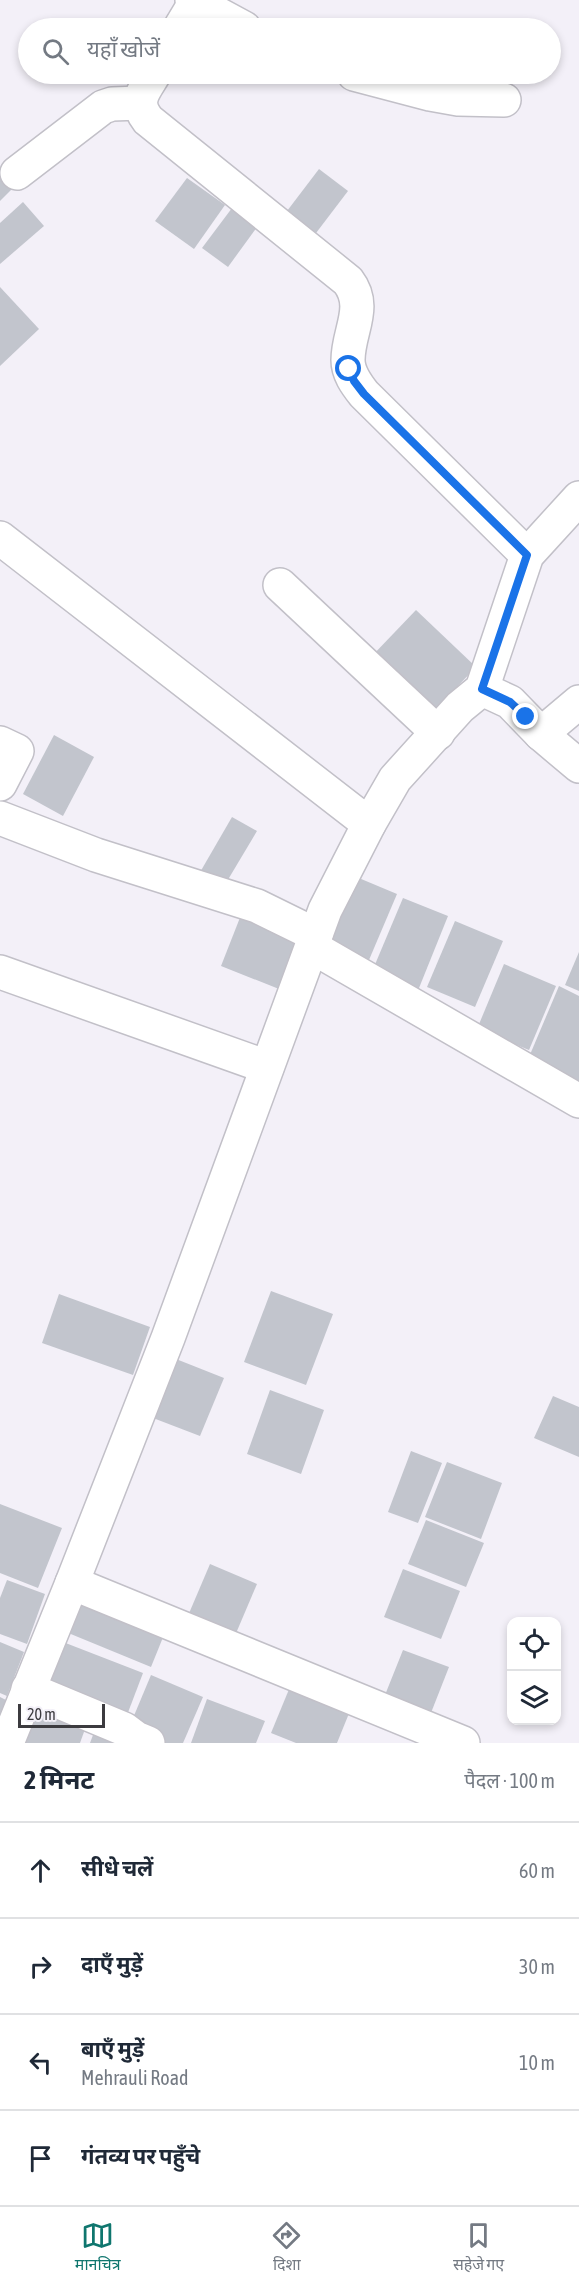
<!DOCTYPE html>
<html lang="hi">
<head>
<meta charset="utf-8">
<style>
	:root { --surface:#fff; --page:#f2f2f3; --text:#1f2937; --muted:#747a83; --line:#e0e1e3; --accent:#0f766e }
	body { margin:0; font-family:"Asap Condensed","Noto Sans Devanagari",sans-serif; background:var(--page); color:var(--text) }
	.controls { position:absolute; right:18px; bottom:18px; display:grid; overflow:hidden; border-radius:12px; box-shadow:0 3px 9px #0003 }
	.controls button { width:54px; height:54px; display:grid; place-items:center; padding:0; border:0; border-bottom:2px solid var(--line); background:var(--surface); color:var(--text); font:30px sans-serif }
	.scale { position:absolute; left:18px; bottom:15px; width:87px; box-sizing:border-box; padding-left:6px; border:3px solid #3c3b3f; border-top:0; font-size:16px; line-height:21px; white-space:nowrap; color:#3c3b3f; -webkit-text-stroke:4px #f3f0f8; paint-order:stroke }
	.stop { position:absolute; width:18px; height:18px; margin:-14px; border:4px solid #1a73e8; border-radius:50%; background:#fff }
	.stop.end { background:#1a73e8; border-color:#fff; box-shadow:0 2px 6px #0008 }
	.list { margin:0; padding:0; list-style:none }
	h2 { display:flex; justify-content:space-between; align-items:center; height:78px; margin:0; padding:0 24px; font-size:26px }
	h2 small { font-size:20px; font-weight:400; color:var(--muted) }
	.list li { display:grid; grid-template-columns:39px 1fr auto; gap:18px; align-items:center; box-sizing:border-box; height:96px; padding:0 24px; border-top:2px solid var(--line) }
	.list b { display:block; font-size:22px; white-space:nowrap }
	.list p { margin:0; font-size:20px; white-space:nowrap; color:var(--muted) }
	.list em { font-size:20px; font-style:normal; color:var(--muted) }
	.icon { flex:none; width:33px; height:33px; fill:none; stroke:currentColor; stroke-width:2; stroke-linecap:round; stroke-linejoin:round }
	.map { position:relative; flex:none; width:579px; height:1743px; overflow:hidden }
	.search { position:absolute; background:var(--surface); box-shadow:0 3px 9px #0003; left:18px; right:18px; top:18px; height:66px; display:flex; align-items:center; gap:15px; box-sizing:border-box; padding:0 21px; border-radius:33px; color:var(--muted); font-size:22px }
	.sheet { height:462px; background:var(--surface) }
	nav { display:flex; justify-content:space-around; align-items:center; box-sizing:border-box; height:84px; border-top:2px solid var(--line); background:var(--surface); font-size:16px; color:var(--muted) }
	nav a { display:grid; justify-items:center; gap:3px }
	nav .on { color:var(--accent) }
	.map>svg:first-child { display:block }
</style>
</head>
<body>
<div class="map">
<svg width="579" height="1743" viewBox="0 0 579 1743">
	<rect width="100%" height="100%" fill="#f3f0f8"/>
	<g fill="#c2c5cd">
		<path d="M319,169L348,191L313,237L284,215Z"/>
		<path d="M0,174L14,187L0,201Z"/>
		<path d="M187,178L225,205L194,249L155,221Z"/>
		<path d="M23,202L44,226L0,264V223Z"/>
		<path d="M232,208L257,227L228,267L202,248Z"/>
		<path d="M0,287L39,329L0,366Z"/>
		<path d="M416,610L476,667L431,714L371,657Z"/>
		<path d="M54,735L94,757L63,816L23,794Z"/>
		<path d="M232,817L257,831L223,888L199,874Z"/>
		<path d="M354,876L397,894L366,967L324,949Z"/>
		<path d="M403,898L448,916L417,993L371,974Z"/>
		<path d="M241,915L303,939L284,991L221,966Z"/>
		<path d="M455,921L503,941L475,1007L427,987Z"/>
		<path d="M579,952V991L565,985Z"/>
		<path d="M504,964L556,986L529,1050L477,1029Z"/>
		<path d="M559,986L579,996V1087L529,1057Z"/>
		<path d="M271,1291L333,1314L306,1385L244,1362Z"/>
		<path d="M59,1294L150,1327L133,1375L42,1343Z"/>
		<path d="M176,1359L224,1378L200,1436L153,1418Z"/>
		<path d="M270,1390L324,1410L301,1474L247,1454Z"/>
		<path d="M553,1396L579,1407V1457L534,1438Z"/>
		<path d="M411,1451L442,1463L418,1523L388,1512Z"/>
		<path d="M447,1462L502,1483L481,1539L425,1517Z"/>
		<path d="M0,1504L62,1528L38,1588L0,1573Z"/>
		<path d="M426,1520L484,1543L466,1587L408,1564Z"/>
		<path d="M210,1564L257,1584L234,1638L187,1618Z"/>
		<path d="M403,1569L460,1591L441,1639L384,1617Z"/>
		<path d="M7,1580L45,1594L27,1644L0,1634V1598Z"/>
		<path d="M78,1588L168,1625L151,1667L61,1630Z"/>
		<path d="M0,1642L24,1652L7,1696L0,1693Z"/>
		<path d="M63,1642L143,1673L124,1723L44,1693Z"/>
		<path d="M403,1650L449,1667L427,1723L381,1705Z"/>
		<path d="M151,1675L203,1697L183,1743H160L128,1730Z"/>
		<path d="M292,1682L352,1706L337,1743H296L271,1733Z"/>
		<path d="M0,1697L6,1700L0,1715Z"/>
		<path d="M35,1697L89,1718L80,1743H17Z"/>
		<path d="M207,1699L265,1721L256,1743H191Z"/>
		<path d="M96,1727L136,1743H90Z"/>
	</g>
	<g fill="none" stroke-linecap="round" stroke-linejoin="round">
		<defs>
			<g id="minor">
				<path d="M192,0L244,28"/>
				<path d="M180,28L195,3"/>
				<path d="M154,74C144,91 133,101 148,120L348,281C368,307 348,331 348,360C348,373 356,384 364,394L527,555"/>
				<path d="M354,74L430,94L458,99L504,100"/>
				<path d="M17,173L103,107L112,104L140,103"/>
				<path d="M0,538L369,824"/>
				<path d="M280,585L438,733"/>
				<path d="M482,689L510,702L541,734L579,766"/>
				<path d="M541,734L579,702"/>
				<path d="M0,743L17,751L0,784"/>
				<path d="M0,818L96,855L257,906L316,935"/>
				<path d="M312,947L579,1101"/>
				<path d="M0,972L267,1067"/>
				<path d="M72,1583L463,1743"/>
				<path d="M28,1689L124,1729L136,1738L148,1743"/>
				<path d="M7,1743L72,1583L168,1338L325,910L369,824L395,779L460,707L482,689L527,555L579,498"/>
			</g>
		</defs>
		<use href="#minor" stroke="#c2c0c8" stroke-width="36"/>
		<use href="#minor" stroke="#fff" stroke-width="33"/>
	</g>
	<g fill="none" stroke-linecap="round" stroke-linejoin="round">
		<path stroke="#1a73e8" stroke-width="8" d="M349,369L354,381L364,394L527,555L482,689L510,702L526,717"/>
	</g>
</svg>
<div class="controls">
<button><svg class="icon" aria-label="locate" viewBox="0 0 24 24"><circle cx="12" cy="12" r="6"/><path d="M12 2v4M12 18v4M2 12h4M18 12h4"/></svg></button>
<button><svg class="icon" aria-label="layers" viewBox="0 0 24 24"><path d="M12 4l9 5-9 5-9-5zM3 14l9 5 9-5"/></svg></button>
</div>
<div class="scale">20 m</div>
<div class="stop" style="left:349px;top:369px"></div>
<div class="stop end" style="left:526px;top:717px"></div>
<div class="search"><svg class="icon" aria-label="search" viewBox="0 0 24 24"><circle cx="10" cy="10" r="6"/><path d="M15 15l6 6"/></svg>यहाँ खोजें</div>
</div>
<section class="sheet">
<h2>2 मिनट<small>पैदल · 100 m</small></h2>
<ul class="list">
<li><svg class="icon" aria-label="ahead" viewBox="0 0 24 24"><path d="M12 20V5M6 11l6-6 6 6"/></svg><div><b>सीधे चलें</b></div><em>60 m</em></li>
<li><svg class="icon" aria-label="right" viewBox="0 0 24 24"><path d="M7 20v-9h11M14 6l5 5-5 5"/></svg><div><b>दाएँ मुड़ें</b></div><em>30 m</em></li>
<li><svg class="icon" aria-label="left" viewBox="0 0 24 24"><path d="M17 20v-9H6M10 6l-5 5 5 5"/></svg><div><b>बाएँ मुड़ें</b><p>Mehrauli Road</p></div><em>10 m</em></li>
<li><svg class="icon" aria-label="arrive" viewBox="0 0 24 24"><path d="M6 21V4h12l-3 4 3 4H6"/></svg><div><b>गंतव्य पर पहुँचे</b></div></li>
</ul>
</section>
<nav>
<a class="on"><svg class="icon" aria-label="map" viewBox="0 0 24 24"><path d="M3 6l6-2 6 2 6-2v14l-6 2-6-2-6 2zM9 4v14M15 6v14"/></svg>मानचित्र</a>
<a><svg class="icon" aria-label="directions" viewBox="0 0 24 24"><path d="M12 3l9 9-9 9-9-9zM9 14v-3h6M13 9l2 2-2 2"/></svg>दिशा</a>
<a><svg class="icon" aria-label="saved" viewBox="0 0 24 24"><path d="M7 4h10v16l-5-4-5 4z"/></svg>सहेजे गए</a>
</nav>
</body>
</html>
